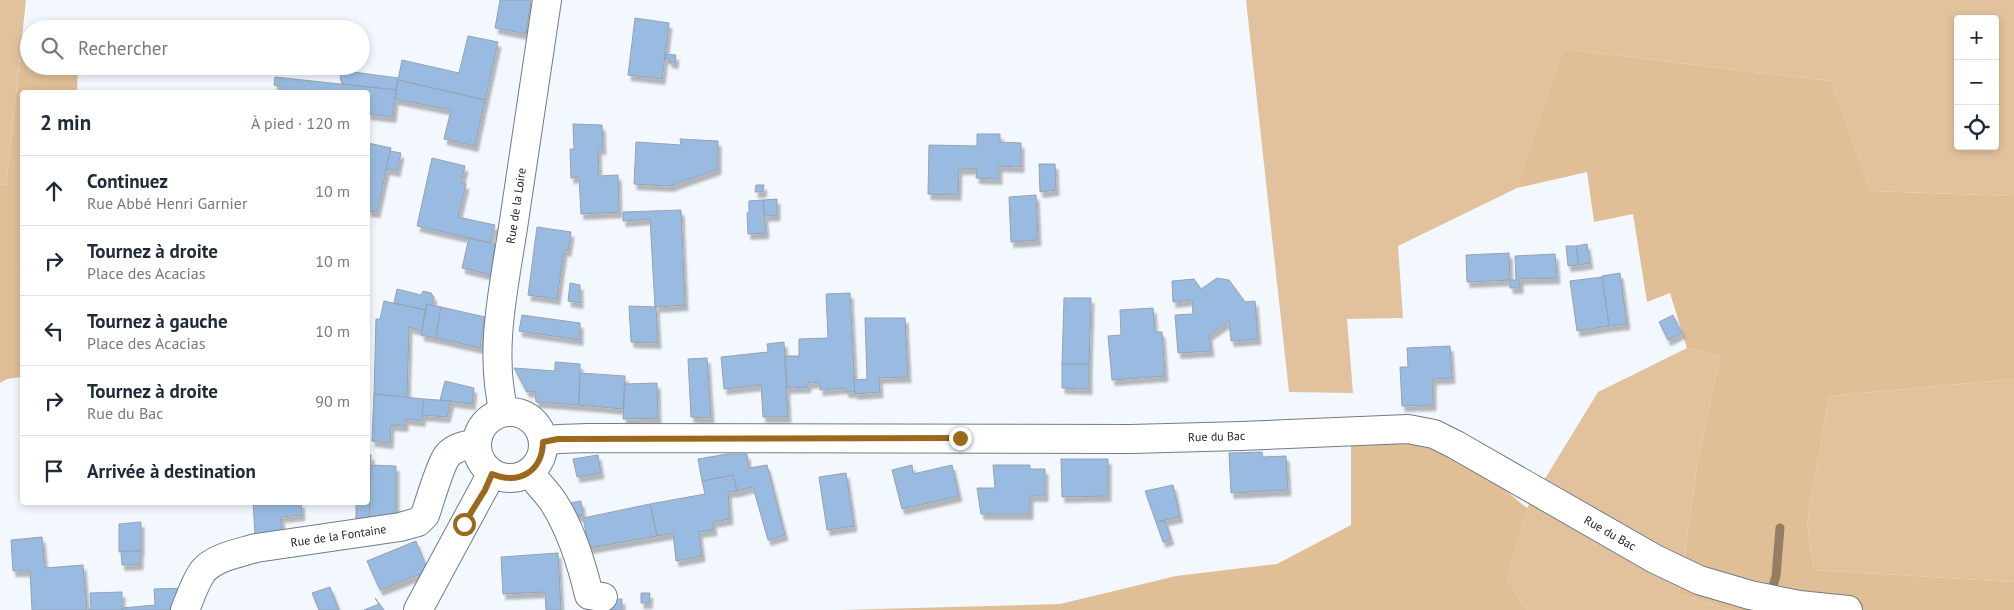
<!DOCTYPE html>
<html lang="fr">
<head>
<meta charset="utf-8">
<style>
	:root { --surface:#fff; --page:#f6f6f7; --text:#1f2937; --muted:#747a83; --line:#e0e1e3 }
	body { margin:0; font-family:"PT Sans",sans-serif; background:var(--page); color:var(--text) }
	.controls { position:absolute; right:15px; top:15px; display:grid; overflow:hidden; border-radius:5px; box-shadow:0 2px 8px #0003 }
	.controls button { width:45px; height:45px; display:grid; place-items:center; padding:0; border:0; border-bottom:1px solid var(--line); background:var(--surface); color:var(--text); font:25px sans-serif }
	.stop { position:absolute; width:15px; height:15px; margin:-11px; border:4px solid #9b691d; border-radius:50%; background:#fff }
	.stop.end { background:#9b691d; border-color:#fff; box-shadow:0 1px 5px #0008 }
	.list { margin:0; padding:0; list-style:none }
	h2 { display:flex; justify-content:space-between; align-items:center; height:65px; margin:0; padding:0 20px; font-size:21px }
	h2 small { font-size:16px; font-weight:400; color:var(--muted) }
	.list li { display:grid; grid-template-columns:32px 1fr auto; gap:15px; align-items:center; box-sizing:border-box; height:70px; padding:0 20px; border-top:1px solid var(--line) }
	.list b { display:block; font-size:19px; white-space:nowrap }
	.list p { margin:0; font-size:16px; white-space:nowrap; color:var(--muted) }
	.list em { font-size:16px; font-style:normal; color:var(--muted) }
	.icon { flex:none; width:28px; height:28px; fill:none; stroke:currentColor; stroke-width:2; stroke-linecap:round; stroke-linejoin:round }
	.map { position:relative; flex:none; width:2014px; height:610px; overflow:hidden }
	.search { position:absolute; background:var(--surface); box-shadow:0 2px 8px #0003; left:20px; top:20px; width:350px; height:55px; display:flex; align-items:center; gap:12px; box-sizing:border-box; padding:0 18px; border-radius:28px; color:var(--muted); font-size:19px }
	.panel { position:absolute; background:var(--surface); box-shadow:0 2px 8px #0003; left:20px; top:90px; width:350px; height:415px; border-radius:5px }
	.map>svg:first-child { display:block }
</style>
</head>
<body>
<div class="map">
<svg width="2014" height="610" viewBox="0 0 2014 610">
	<defs>
		<filter id="shadow"><feDropShadow dx="3" dy="5.5" stdDeviation="1" flood-color="#0004"/></filter>
	</defs>
	<rect width="100%" height="100%" fill="#f3f8fe"/>
	<g fill="#e1c29d" fill-rule="evenodd">
		<path d="M0,0H26L6,185L0,184Z"/>
		<path d="M1246,0H2014V196L1871,191L1831,81L1563,49L1517,188L1398,246L1403,318L1347,319L1353,393L1289,392ZM1958,19H1995V146H1958Z"/>
		<path d="M1687,348L1720,357L1697,466L1679,594L1731,610H1527L1507,579L1527,508L1598,392Z"/>
		<path d="M2014,379V582L1814,570L1807,523L1829,396Z"/>
	</g>
	<g fill="#e0bf96">
		<path d="M22,39L29,40V66H78L77,92H22V377L7,379L0,383V184L6,185Z"/>
		<path d="M1563,49L1831,81L1871,191L2014,196V379L1829,396L1807,523L1814,570L2014,582V610H1731L1679,594L1697,466L1720,357L1687,348L1670,293L1647,302L1633,214L1594,222L1587,172L1517,188Z"/>
		<path d="M1438,435L1527,508L1507,579L1527,610H840L1060,604L1176,576L1277,564L1351,525V436Z"/>
	</g>
	<g fill="none" stroke-linecap="round" stroke-linejoin="round">
		<path stroke="#947e64" stroke-width="9" d="M1770,596L1776,576L1780,528"/>
	</g>
	<g fill="#99bbe1" stroke="#96a2b0" filter="url(#shadow)">
		<path d="M500,0H531L526,34L495,28Z"/>
		<path d="M635,18L669,23L662,79L628,75Z"/>
		<path d="M468,36L498,42L485,100L398,80L402,60L459,73Z"/>
		<path d="M666,54L676,55L675,63L669,62V59L665,58Z"/>
		<path d="M346,71L398,78L396,90L342,84L340,77L342,73Z"/>
		<path d="M275,77L396,90L393,117L368,114V92H281V87L274,85Z"/>
		<path d="M398,80L485,100L475,146L444,139L451,110L395,99Z"/>
		<path d="M573,124L602,125L603,149H598L599,176L618,175L619,212L581,214L579,177L571,178L570,149H574Z"/>
		<path d="M977,134H1000V142L1021,143V167L999,166V179L976,178L977,169H959L958,195L928,194L929,145L977,146Z"/>
		<path d="M680,139L718,141V169L670,186L634,184L636,142L681,145Z"/>
		<path d="M368,143L391,148L377,212L368,211Z"/>
		<path d="M390,151L401,153L397,171L386,169Z"/>
		<path d="M432,158L465,166L461,183L466,184L458,217L495,225L490,243L417,226Z"/>
		<path d="M1039,164H1055L1056,190L1040,192Z"/>
		<path d="M756,185H764L763,192H755Z"/>
		<path d="M1036,195L1038,240L1011,242L1009,197Z"/>
		<path d="M777,199V215L764,216L763,200Z"/>
		<path d="M763,200L766,233L748,234L747,213L749,212V201Z"/>
		<path d="M681,210L685,305L655,307L650,219L623,221V212Z"/>
		<path d="M537,227L571,232L568,251L564,250L557,299L528,295Z"/>
		<path d="M469,238L495,244L491,275L462,268Z"/>
		<path d="M1587,244L1590,263L1579,265L1576,246Z"/>
		<path d="M1566,246H1576L1579,265L1568,266Z"/>
		<path d="M1509,253L1510,280L1467,282L1466,255Z"/>
		<path d="M1555,254L1557,278L1520,279V288H1510V280H1516L1515,256Z"/>
		<path d="M1620,273L1627,324L1609,326L1602,276Z"/>
		<path d="M1602,277L1609,326L1577,331L1570,281Z"/>
		<path d="M1217,278L1229,280L1245,302L1255,301L1258,339L1231,341L1229,321L1209,335L1211,351L1178,353L1175,315L1193,314L1192,300L1173,302L1172,281L1194,279L1201,289Z"/>
		<path d="M570,283L580,285V303L568,301Z"/>
		<path d="M397,289L421,295L423,291L431,293L434,297L432,305L427,304L425,310L394,303Z"/>
		<path d="M850,293L855,392H846L845,388L820,390V382L808,383V387L787,388L785,356H799V339L828,338L826,294Z"/>
		<path d="M1064,298H1091L1089,364H1062Z"/>
		<path d="M384,301L425,310L422,331L409,327L407,397L374,394L376,319H380Z"/>
		<path d="M427,304L441,307L436,338L421,335Z"/>
		<path d="M629,306L656,307L658,343L631,342Z"/>
		<path d="M441,307L485,317L480,348L436,338Z"/>
		<path d="M1153,308L1155,332H1162L1165,376L1112,380L1108,336L1121,335L1120,310Z"/>
		<path d="M522,315L580,323V340L519,331Z"/>
		<path d="M1673,315L1682,333L1668,340L1659,322Z"/>
		<path d="M865,318H905L908,377L879,378L880,392L855,394L854,380L867,379Z"/>
		<path d="M784,342L788,417H763L761,385L724,389L721,357L768,352L767,344Z"/>
		<path d="M1450,346L1452,378L1433,379V405L1402,406L1400,367H1408L1407,348Z"/>
		<path d="M707,358L711,418L691,417L688,359Z"/>
		<path d="M555,362L580,364L579,405L536,402L535,391L527,392L514,368L555,371Z"/>
		<path d="M1062,364H1089V389L1062,388Z"/>
		<path d="M580,373L625,376L623,409L579,405Z"/>
		<path d="M445,381L474,388L472,404L440,400Z"/>
		<path d="M657,383L658,418L623,419L625,384Z"/>
		<path d="M374,394L424,399L422,421L405,419V426L391,425L390,443L372,441Z"/>
		<path d="M424,399L451,401L447,417L422,415Z"/>
		<path d="M1262,452L1263,457L1286,456L1288,490L1231,493L1229,453Z"/>
		<path d="M368,454L371,455L369,529L356,528V502H368Z"/>
		<path d="M727,454H747L749,468L767,465L785,535L768,540L753,487L737,491L733,475L702,481L698,459Z"/>
		<path d="M598,455L601,473L577,477L573,459Z"/>
		<path d="M1061,459H1108V496L1062,497Z"/>
		<path d="M371,465L396,466V521L369,529Z"/>
		<path d="M912,465L913,474L952,465L959,496L902,509L892,470Z"/>
		<path d="M993,465H1030V469H1045V496H1030V514H981L977,488H995Z"/>
		<path d="M846,473L854,526L827,530L819,477Z"/>
		<path d="M733,475L737,491L728,492L730,519L713,522L714,530L699,532L702,556L676,561L673,533L657,536L650,504L705,494L702,481Z"/>
		<path d="M1173,485L1180,517L1156,522L1145,491Z"/>
		<path d="M581,501L583,515L573,517L570,503Z"/>
		<path d="M253,502H301L302,515L281,517L283,537L255,535Z"/>
		<path d="M650,504L657,536L589,548L583,518Z"/>
		<path d="M1165,521L1171,539L1163,542L1156,522Z"/>
		<path d="M141,522V551L119,552V524Z"/>
		<path d="M42,537L45,568L83,565L87,610H32L30,571H13L11,540Z"/>
		<path d="M416,541L428,571L380,590L367,561Z"/>
		<path d="M121,551H140V564L122,565Z"/>
		<path d="M558,553L561,610H546L545,592L503,594L501,557Z"/>
		<path d="M330,587L339,610H319L312,593Z"/>
		<path d="M185,588L175,610H122V608L155,605L154,589Z"/>
		<path d="M122,592V610H88L91,609L90,593Z"/>
		<path d="M641,593H650L649,603H641Z"/>
		<path d="M375,598L384,610H364L379,604Z"/>
		<path d="M622,599V610H602V600Z"/>
	</g>
	<g fill="none" stroke-linecap="round" stroke-linejoin="round">
		<defs>
			<g id="minor">
				<circle cx="510" cy="445" r="33"/>
				<path id="s1" d="M504,412C488,350 505,283 514,221C525,147 536,74 547,0"/>
				<path id="s2" d="M543,442L558,439L589,438L1131,439L1241,436L1408,429L1434,434L1456,445L1655,559L1699,580L1750,595L1799,605L1848,610"/>
				<path d="M529,472C537,483 547,492 554,503C571,530 582,565 589,595L603,597"/>
				<path id="s3" d="M185,610C190,598 195,582 203,571C215,557 239,553 256,548L400,527L418,522L425,515C430,501 440,465 447,456C454,447 466,445 476,444"/>
				<path d="M418,610L492,473"/>
			</g>
		</defs>
		<use href="#minor" stroke="#707c88" stroke-width="30"/>
		<use href="#minor" stroke="#fff" stroke-width="28"/>
	</g>
	<g fill="none" stroke-linecap="round" stroke-linejoin="round">
		<path stroke="#9b691d" stroke-width="6" d="M464,524L485,490L492,474C519,485 542,472 543,442L558,439L960,438"/>
	</g>
	<g text-anchor="middle" stroke-width="4.5" stroke-linejoin="round" paint-order="stroke">
		<g font-size="12" fill="#20242a" stroke="#fff">
			<text dy="4" stroke="none"><textPath href="#s1" startOffset="208">Rue de la Loire</textPath></text>
			<text dy="4" stroke="none"><textPath href="#s2" startOffset="674">Rue du Bac</textPath></text>
			<text dy="4" stroke="none"><textPath href="#s2" startOffset="1094">Rue du Bac</textPath></text>
			<text dy="4" stroke="none"><textPath href="#s3" startOffset="185">Rue de la Fontaine</textPath></text>
		</g>
	</g>
</svg>
<div class="controls">
<button>+</button>
<button>−</button>
<button><svg class="icon" aria-label="locate" viewBox="0 0 24 24"><circle cx="12" cy="12" r="6"/><path d="M12 2v4M12 18v4M2 12h4M18 12h4"/></svg></button>
</div>
<div class="stop" style="left:464px;top:524px"></div>
<div class="stop end" style="left:960px;top:438px"></div>
<div class="search"><svg class="icon" aria-label="search" viewBox="0 0 24 24"><circle cx="10" cy="10" r="6"/><path d="M15 15l6 6"/></svg>Rechercher</div>
<section class="panel">
<h2>2 min<small>À pied · 120 m</small></h2>
<ul class="list">
<li><svg class="icon" aria-label="ahead" viewBox="0 0 24 24"><path d="M12 20V5M6 11l6-6 6 6"/></svg><div><b>Continuez</b><p>Rue Abbé Henri Garnier</p></div><em>10 m</em></li>
<li><svg class="icon" aria-label="right" viewBox="0 0 24 24"><path d="M7 20v-9h11M14 6l5 5-5 5"/></svg><div><b>Tournez à droite</b><p>Place des Acacias</p></div><em>10 m</em></li>
<li><svg class="icon" aria-label="left" viewBox="0 0 24 24"><path d="M17 20v-9H6M10 6l-5 5 5 5"/></svg><div><b>Tournez à gauche</b><p>Place des Acacias</p></div><em>10 m</em></li>
<li><svg class="icon" aria-label="right" viewBox="0 0 24 24"><path d="M7 20v-9h11M14 6l5 5-5 5"/></svg><div><b>Tournez à droite</b><p>Rue du Bac</p></div><em>90 m</em></li>
<li><svg class="icon" aria-label="arrive" viewBox="0 0 24 24"><path d="M6 21V4h12l-3 4 3 4H6"/></svg><div><b>Arrivée à destination</b></div></li>
</ul>
</section>
</div>
</body>
</html>
